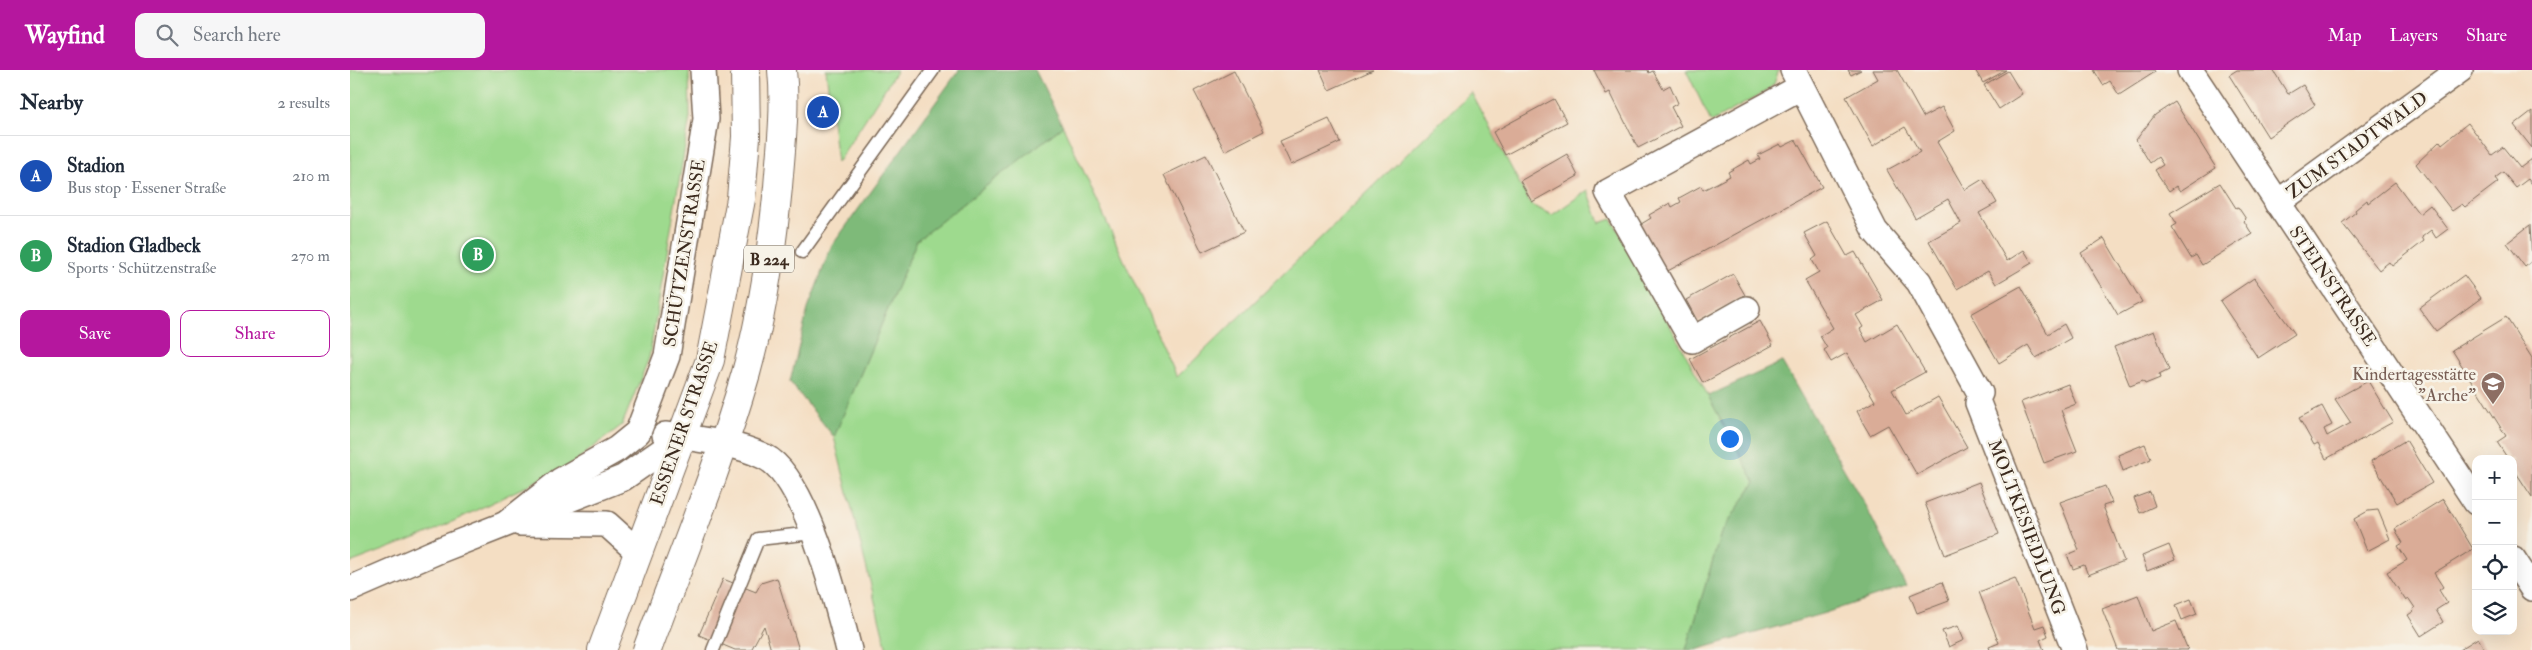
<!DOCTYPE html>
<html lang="en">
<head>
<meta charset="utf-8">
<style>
	:root { --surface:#fff; --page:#f6f6f7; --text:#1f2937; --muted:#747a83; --line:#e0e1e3; --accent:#b5179e }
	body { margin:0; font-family:"IM FELL Double Pica",serif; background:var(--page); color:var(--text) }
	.controls { position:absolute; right:15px; bottom:15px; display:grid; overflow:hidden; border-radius:10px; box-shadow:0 5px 20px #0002 }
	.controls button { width:45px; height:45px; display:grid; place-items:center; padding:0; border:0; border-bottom:1px solid var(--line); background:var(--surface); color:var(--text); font:25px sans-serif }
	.you { position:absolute; left:1379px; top:368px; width:18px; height:18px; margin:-12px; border:4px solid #fff; border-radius:50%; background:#1a73e8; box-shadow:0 0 0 8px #1a73e833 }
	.badge { display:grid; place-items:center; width:32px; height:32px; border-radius:50%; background:var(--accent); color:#fff; font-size:16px; font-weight:700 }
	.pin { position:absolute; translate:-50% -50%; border:2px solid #fff; box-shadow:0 1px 5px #0006 }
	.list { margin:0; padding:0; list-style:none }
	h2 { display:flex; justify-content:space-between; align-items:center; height:65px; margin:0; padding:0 20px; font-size:21px }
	h2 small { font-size:16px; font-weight:400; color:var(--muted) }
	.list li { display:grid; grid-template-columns:32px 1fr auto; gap:15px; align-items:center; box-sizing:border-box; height:80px; padding:0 20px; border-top:1px solid var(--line) }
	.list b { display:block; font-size:19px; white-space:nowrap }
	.list p { margin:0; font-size:16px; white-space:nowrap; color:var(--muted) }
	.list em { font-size:16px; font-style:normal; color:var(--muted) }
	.actions { display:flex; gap:10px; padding:15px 20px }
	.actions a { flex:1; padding:11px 0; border:1px solid var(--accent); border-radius:10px; text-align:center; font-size:18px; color:var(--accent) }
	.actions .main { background:var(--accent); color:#fff }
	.icon { flex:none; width:28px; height:28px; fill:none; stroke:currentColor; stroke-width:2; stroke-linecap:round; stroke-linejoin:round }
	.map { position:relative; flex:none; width:2182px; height:580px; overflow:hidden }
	header { display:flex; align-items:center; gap:30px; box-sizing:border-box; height:70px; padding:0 25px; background:var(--accent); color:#fff }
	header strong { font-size:24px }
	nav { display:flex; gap:28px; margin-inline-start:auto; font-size:18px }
	.search { width:350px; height:45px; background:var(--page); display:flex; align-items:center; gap:12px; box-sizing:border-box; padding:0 18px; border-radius:10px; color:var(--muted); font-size:19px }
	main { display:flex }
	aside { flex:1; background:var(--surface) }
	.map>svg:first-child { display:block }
</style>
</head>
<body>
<header>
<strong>Wayfind</strong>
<div class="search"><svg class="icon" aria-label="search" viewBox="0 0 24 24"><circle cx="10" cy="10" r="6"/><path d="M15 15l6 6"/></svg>Search here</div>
<nav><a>Map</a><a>Layers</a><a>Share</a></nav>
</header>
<main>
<aside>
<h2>Nearby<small>2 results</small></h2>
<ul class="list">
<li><span class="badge" style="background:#1a4fb4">A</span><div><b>Stadion</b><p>Bus stop · Essener Straße</p></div><em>210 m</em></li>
<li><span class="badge" style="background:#2e9e5b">B</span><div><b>Stadion Gladbeck</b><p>Sports · Schützenstraße</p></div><em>270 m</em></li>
</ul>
<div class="actions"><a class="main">Save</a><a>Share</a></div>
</aside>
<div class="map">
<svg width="2182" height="580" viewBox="0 0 2182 580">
	<rect width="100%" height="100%" fill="#f7f3e8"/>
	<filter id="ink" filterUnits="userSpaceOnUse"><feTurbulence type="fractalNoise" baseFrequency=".02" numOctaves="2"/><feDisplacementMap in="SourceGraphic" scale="10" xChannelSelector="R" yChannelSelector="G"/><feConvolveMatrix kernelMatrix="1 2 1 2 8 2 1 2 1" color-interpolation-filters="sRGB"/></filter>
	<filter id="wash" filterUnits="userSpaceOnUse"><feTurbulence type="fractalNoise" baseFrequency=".0096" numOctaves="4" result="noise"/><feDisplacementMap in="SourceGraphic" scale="20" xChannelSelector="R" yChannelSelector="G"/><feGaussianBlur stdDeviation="1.12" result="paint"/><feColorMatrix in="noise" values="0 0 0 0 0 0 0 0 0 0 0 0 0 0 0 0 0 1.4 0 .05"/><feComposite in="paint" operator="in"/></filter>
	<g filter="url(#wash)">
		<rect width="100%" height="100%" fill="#f4dec3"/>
		<g fill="#9eda8e" stroke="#6c8256">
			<path d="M0,0H339L340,47L299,288L272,355L220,395L81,462L0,493Z"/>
			<path d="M476,0H547L487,93Z"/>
			<path d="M1336,0H1429L1424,14L1417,21L1361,52Z"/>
			<path d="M1121,22L1181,135L1202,145L1238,120L1250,153L1262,149L1405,412L1371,463L1336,580H537L484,367L567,170L713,56L827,307Z"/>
		</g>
		<g fill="#7eba79" stroke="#5c724c">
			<path d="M609,0H685L713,56L567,170L484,367L440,312L458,239L481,177Z"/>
			<path d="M1432,292L1517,439L1556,516L1475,543L1346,580H1336L1371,463L1405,412L1358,326Z"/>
		</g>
		<g id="blocks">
			<g fill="#daac97">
				<path d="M970,0H1023L979,20Z"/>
				<path d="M1244,0H1298L1299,3L1303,1L1313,19L1320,15L1328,33L1321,37L1331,56L1288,78L1260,22L1256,24Z"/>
				<path d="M1498,0H1511L1501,5Z"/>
				<path d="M1523,0H1547L1573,47L1592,37L1605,61L1587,72L1615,120L1633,109L1647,133L1629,143L1657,191L1674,180L1682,193L1646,214L1638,201L1607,219L1579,171L1611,153L1598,129L1565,148L1537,100L1570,82L1555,57L1523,76L1496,27L1528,9Z"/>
				<path d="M1625,0H1656L1633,13Z"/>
				<path d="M1744,0H1804L1805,2L1769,25L1760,11L1753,15Z"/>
				<path d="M1887,0H1923L1938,24L1953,15L1965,35L1918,67L1879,5Z"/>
				<path d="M884,1L914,61L875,81L844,21Z"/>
				<path d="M1658,1L1672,24L1649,39L1634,15Z"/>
				<path d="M1204,29L1217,52L1155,85L1143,62Z"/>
				<path d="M1825,32L1866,98L1830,121L1826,116L1819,121L1805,100L1813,95L1808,87L1800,93L1786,70L1805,45Z"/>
				<path d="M2182,41V78L2164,55Z"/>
				<path d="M979,49L990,72L941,95L930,71Z"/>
				<path d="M2118,53L2142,85L2153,77L2170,98L2182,89V114L2178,109L2166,118L2153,102L2145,108L2148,112L2115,137L2112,134L2102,141L2066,94L2090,71L2092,74Z"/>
				<path d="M1446,70L1472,117L1314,203L1288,156L1301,148L1299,145L1320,133L1322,137L1331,132L1329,128L1351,116L1353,120L1367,113L1380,106L1378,102L1399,90L1401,94L1410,89L1408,85L1430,74L1432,77Z"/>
				<path d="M1217,84L1228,106L1182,132L1170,111Z"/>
				<path d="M856,85L894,162L852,182L814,105Z"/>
				<path d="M2045,112L2069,144L2080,135L2098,159L2086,168L2081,160L2072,167L2074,171L2042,196L2039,192L2029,200L1992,153L2006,142L2005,140L2017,130L2018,133Z"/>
				<path d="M1870,113L1886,138L1888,137L1896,149L1894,151L1902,164L1852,195L1846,185L1841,188L1822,157L1827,154L1820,143Z"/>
				<path d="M1477,151L1497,186L1505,182L1533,230L1506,245L1513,257L1510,259L1517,272L1547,254L1575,302L1542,320L1556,345L1588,327L1617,377L1567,405L1538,355L1520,365L1513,353L1507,341L1525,331L1497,283L1481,292L1474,280L1477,278L1470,266L1483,258L1455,210L1469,202L1462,190L1467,186L1454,163Z"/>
				<path d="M2180,155L2182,191L2175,197L2157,173Z"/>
				<path d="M1754,168L1792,232L1768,245L1731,183Z"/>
				<path d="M1383,204L1395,225L1348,252L1336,230Z"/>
				<path d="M2114,205L2131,228L2086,261L2069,238Z"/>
				<path d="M1904,208L1945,264L1908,288L1870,231Z"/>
				<path d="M1671,216L1698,264L1714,254L1721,268L1686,288L1678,275L1649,293L1621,244Z"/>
				<path d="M2156,247L2182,288V427L2163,398V389H2158L2147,372L2156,366L2102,280Z"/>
				<path d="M1410,251L1423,275L1353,313L1340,289Z"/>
				<path d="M1804,261L1819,300L1809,305L1810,308L1795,314L1793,311L1780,316L1764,277Z"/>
				<path d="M2018,311L2043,352L1976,389L1968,373L1964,375L1949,348L1972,336L1982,355L1974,359L1977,366L2001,353L1985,329Z"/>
				<path d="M1718,314L1726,334L1711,340L1727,381L1694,393L1671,332Z"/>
				<path d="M2056,370L2082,413L2047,433L2021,391Z"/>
				<path d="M1795,374L1801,389L1773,401L1768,385Z"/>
				<path d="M1629,412L1649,464L1595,485L1575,433Z"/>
				<path d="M1755,416L1762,433L1753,436L1774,491L1738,505L1734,495L1723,499L1717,485L1729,480L1710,432Z"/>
				<path d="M1800,422L1805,436L1790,443L1784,428Z"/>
				<path d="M2093,429L2123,479L2084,503L2093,517L2089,520L2097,533L2086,540L2093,552L2071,566L2058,545L2064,541L2063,539L2065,538L2059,529L2056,531L2037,502L2057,490L2048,476L2053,473L2045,459Z"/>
				<path d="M2028,440L2040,469L2017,481L2004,449L2018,441Z"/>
				<path d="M1819,475L1825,490L1797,501L1792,486Z"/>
				<path d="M427,508L449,580H421L414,556L401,580H385L349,565L373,509L406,522L411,513Z"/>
				<path d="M1665,508L1685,558L1694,555L1698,566L1690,570L1694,580H1640L1639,577L1649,573L1629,522Z"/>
				<path d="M1592,512L1599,531L1567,543L1560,525Z"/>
				<path d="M1788,525L1801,561L1826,551L1838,580H1768L1752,539Z"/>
				<path d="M1841,529L1847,544L1832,550L1826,535Z"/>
				<path d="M1608,556L1614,570L1599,577L1592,561Z"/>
				<path d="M2128,568L2135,580H2109Z"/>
			</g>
		</g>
	</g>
	<g filter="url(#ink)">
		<use href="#blocks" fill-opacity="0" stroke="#7c6958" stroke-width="1"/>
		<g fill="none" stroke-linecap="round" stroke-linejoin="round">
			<defs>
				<g id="service">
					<path d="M452,182L583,0"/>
					<path d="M363,580L408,469L463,463"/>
				</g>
				<g id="minor">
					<path d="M1443,0L1525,161L1569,212L1630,323"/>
					<path d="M1840,0L2126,432"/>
					<path d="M1927,133L2110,0"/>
					<path d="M1397,239L1342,270L1258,122L1451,17"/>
					<path d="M1628,333L1725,580"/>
					<path d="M315,365C349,369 385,372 415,387C456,407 488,536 499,580"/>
					<path d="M157,453L210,411L267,379L288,362L317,286L356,49L353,0"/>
					<path d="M170,453L257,454L288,482"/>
					<path d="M2163,489L2182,518"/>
					<path d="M0,519L90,480L273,408L332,367"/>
				</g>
				<g id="primary">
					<path d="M252,580L360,290L391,129L396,67L395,0"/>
					<path d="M297,580C331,488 369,397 396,303C413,242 422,179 428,117C431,77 436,39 432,0"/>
				</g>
			</defs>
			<use href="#service" stroke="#7c6958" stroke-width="15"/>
			<use href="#minor" stroke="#7c6958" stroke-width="28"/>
			<use href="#primary" stroke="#7c6958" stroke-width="30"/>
			<use href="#service" stroke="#fff" stroke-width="12"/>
			<use href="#minor" stroke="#fff" stroke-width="25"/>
			<use href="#primary" stroke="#fff" stroke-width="28"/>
		</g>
	</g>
	<defs>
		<symbol id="school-pin" viewBox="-11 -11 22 30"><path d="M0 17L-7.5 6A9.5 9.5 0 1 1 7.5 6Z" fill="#8d6e63" stroke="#f7f3e8"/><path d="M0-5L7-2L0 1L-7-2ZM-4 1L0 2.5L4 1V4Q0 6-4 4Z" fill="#fff"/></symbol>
	</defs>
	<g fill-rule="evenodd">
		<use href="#school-pin" x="2129" y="300" width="28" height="38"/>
	</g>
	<g text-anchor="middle" stroke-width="5" stroke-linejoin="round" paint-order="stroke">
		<rect fill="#f7f3e8" stroke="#73665b" stroke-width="1" x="394" y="175.5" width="50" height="27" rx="4"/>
		<g font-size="16" font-weight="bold" fill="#3b2a1e">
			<text x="419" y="195">B 224</text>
		</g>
		<g font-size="18" fill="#3b2a1e" stroke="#f7f3e8">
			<text transform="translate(2007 75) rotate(-36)" y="6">ZUM STADTWALD</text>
			<text transform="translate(334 183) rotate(-81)" y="6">SCHÜTZENSTRASSE</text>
			<text transform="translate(1983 216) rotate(56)" y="6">STEINSTRASSE</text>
			<text transform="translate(334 353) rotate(-71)" y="6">ESSENER STRASSE</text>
			<text transform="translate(1677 457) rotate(69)" y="6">MOLTKESIEDLUNG</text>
		</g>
		<g font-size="18" fill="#785e54" stroke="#f7f3e8" text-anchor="end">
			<text x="2126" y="310">Kindertagesstätte<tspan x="2126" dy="21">"Arche"</tspan></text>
		</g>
	</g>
</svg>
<div class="controls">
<button>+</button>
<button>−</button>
<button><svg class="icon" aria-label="locate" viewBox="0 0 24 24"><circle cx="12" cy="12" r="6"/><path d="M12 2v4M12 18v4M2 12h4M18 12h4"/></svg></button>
<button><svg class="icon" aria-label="layers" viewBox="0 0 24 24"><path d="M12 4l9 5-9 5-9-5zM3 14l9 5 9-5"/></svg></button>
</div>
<div class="you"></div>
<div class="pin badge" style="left:473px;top:42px;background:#1a4fb4">A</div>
<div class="pin badge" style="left:128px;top:185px;background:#2e9e5b">B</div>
</div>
</main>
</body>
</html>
